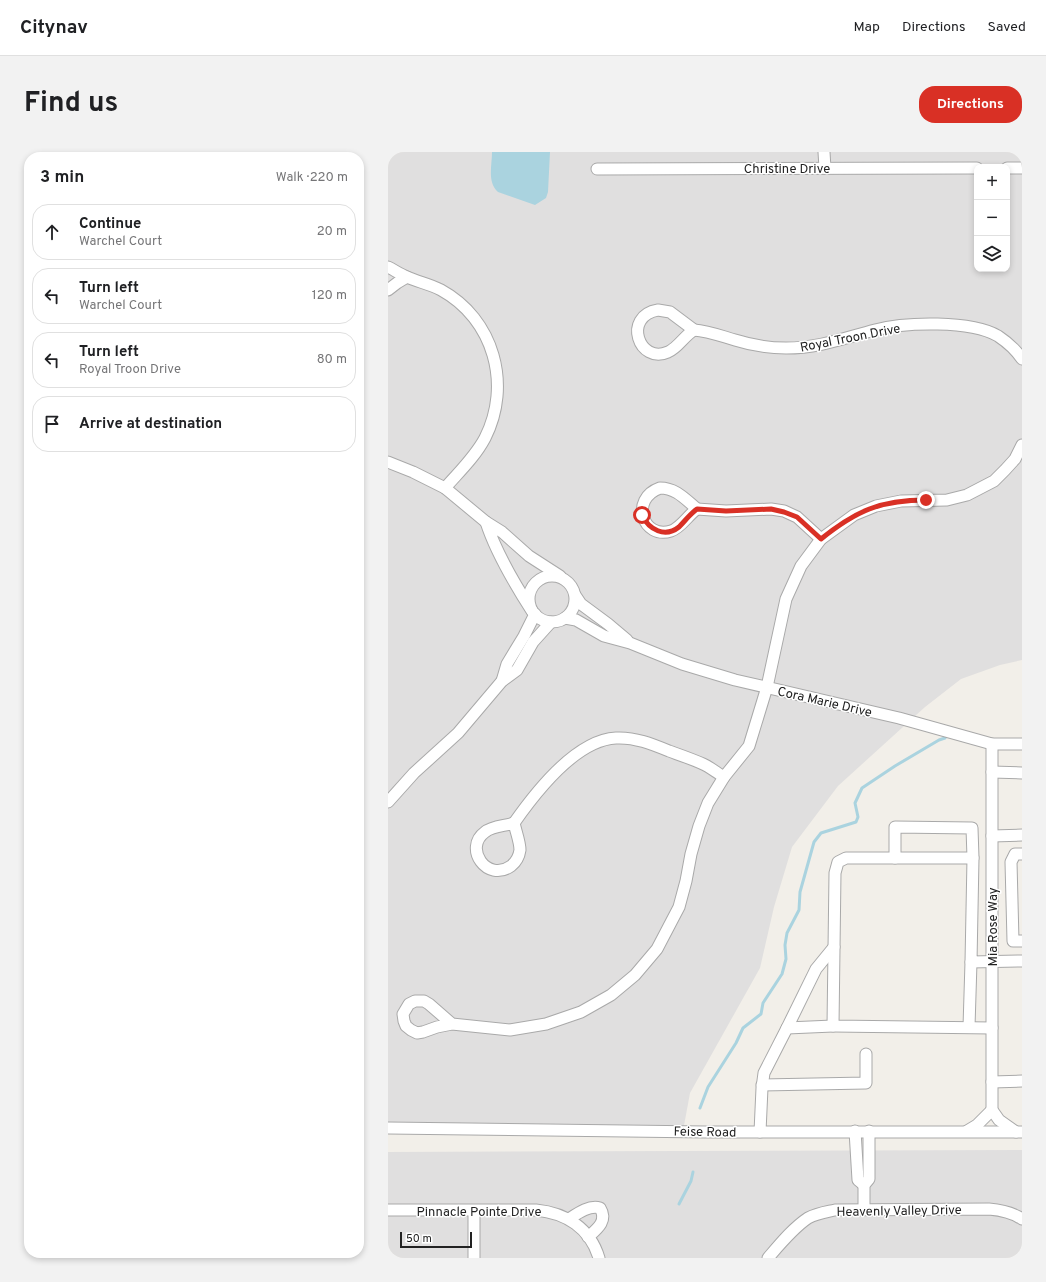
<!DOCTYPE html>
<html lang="en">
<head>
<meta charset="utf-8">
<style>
	:root { --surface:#fff; --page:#f2f2f2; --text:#202124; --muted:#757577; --line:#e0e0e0; --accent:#d93025 }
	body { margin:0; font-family:Overpass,sans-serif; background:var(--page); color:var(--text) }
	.controls { position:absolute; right:12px; top:12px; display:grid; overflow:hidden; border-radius:8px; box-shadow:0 2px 6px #0003 }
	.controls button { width:36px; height:36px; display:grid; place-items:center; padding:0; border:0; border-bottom:1px solid var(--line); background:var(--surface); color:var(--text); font:20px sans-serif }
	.scale { position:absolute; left:12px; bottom:10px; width:72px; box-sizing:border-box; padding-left:4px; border:2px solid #222; border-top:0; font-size:11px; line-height:14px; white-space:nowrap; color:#222; -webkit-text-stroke:3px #fff; paint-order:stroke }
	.stop { position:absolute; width:12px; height:12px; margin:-9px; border:3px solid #d93025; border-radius:50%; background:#fff }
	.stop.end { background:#d93025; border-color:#fff; box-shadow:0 1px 4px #0008 }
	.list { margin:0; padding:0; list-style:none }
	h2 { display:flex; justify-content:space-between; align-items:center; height:52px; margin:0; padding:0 16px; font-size:17px }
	h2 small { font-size:13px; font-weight:400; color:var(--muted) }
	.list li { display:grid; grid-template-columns:26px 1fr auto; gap:12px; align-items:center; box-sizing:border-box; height:56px; margin:0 8px 8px; padding:0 8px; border:1px solid var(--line); border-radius:16px }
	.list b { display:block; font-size:15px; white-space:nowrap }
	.list p { margin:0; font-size:13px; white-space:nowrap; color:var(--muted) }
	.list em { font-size:13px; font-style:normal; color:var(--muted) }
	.icon { flex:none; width:22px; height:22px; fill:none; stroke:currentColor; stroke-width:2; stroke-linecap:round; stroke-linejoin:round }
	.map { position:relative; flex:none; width:634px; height:1106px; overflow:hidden; border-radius:16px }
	header { display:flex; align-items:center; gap:24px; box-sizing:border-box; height:56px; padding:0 20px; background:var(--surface); border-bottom:1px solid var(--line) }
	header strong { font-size:19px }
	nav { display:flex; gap:22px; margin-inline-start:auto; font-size:14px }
	.intro { display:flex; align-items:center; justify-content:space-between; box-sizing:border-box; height:96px; padding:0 24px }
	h1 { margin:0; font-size:28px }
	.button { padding:10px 18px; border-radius:16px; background:var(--accent); color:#fff; font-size:14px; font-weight:700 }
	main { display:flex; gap:24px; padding:0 24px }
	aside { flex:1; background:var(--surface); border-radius:16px; box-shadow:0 2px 6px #0003 }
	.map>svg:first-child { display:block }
</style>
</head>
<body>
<header>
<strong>Citynav</strong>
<nav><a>Map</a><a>Directions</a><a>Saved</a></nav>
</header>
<div class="intro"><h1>Find us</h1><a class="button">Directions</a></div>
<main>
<aside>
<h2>3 min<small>Walk · 220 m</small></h2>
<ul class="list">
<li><svg class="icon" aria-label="ahead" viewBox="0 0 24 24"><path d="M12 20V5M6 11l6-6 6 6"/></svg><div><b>Continue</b><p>Warchel Court</p></div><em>20 m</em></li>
<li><svg class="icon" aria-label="left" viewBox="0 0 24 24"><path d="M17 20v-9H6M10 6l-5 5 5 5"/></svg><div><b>Turn left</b><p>Warchel Court</p></div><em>120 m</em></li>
<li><svg class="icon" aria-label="left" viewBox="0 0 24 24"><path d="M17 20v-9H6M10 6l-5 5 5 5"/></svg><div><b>Turn left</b><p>Royal Troon Drive</p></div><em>80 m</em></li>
<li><svg class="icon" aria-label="arrive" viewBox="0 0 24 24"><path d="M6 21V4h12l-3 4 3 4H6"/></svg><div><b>Arrive at destination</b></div></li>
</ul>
</aside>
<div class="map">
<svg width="634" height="1106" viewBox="0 0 634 1106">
	<rect width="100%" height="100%" fill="#f2efe9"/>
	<g fill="#e0dfdf" fill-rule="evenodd">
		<path d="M0,0H634V508L612,513L573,527L537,555L450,634L404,695L386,755L372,816L302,941L295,979L0,976ZM589,15H619V117H589Z"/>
		<path d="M634,998V1106H0V1000Z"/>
	</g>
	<path fill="#aad3df" d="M104,0H162L160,40L158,46L147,53L110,40C99,30 104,14 104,0Z"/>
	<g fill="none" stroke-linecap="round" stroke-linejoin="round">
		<g stroke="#aad3df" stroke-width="3">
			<path d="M312,956L320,935L348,891L355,876L373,862L375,851L394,822L398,807L397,793L399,781L411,758L412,740L426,690L433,681L468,670L470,665L467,651L474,636L507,614L551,588L557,586"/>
			<path d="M291,1052L303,1029L305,1020"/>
		</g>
		<defs>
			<g id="minor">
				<path d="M436,0L437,16"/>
				<path d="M619,16H634"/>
				<path d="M209,17L589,16"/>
				<path d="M0,115C6,118 12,122 19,125C30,130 42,132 53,138C106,167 124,233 97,286C87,305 71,320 57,336"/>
				<path d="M0,138L9,131L19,125"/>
				<path d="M270,158L282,160L306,178C296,184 290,196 280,200C251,213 234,164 270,158Z"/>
				<path d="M306,178C320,179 333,184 347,188C363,193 381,196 398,196C431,196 456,186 487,178C517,170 583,168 610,184C619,190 628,198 634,207"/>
				<path d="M0,310L25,320L57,336L98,370"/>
				<path d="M272,336C288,336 297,347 309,357C300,363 293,376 283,379C255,388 241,347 272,336Z"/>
				<path d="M309,357L338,359L383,357L396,359L409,365L433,387"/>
				<circle cx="164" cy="447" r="23"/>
				<path d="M187,443L193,452L220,472L239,488"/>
				<path d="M144,459C126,431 108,401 98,370L114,380L141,404L172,424"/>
				<path d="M177,466L188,468L216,484L242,491L294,512L347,528L511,566L604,592H634"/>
				<path d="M114,529L119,512L136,484L147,462"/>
				<path d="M604,592V958L611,968L628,980"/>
				<path d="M604,620L634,621"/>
				<path d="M0,650L26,621L70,581L114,529L129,518L145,490L163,470"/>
				<path d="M126,671C147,641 188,588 228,586C247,585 264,592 281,599C292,603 304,607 315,612C322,615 329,621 336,625"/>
				<path d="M126,671C128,680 132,690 132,698C131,705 128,710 123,714C99,731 75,696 97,680C104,674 117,674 126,671Z"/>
				<path d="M604,684L634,683"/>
				<path d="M634,702H627L623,710L625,789H634"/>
				<path d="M507,706V675L584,676L585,706"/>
				<path d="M64,872L41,852L36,849H27L21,852L15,862L16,869L18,874L23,878L29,881L35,880L49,875L64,872L122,878L158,872L193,860L223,843L247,823L269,797L291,755L298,729L303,702L311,674L320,651L336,625L361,594L379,535L398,447L413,414L433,387L466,363L488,354L513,349L559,348L579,343L606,329L617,318L627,307L634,293"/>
				<path d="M445,874L399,876L428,817L446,795"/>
				<path d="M581,875L583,810"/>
				<path d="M604,876L445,874L447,721L450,710L458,706H585L583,810L634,809"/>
				<path d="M604,930L634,929"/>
				<path d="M374,933L478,931V902"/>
				<path d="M0,976L317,980H634"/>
				<path d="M467,979L470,1028L476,1033"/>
				<path d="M579,979L589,973L604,958"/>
				<path d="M372,980L374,936L376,921L399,876"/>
				<path d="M476,1057V1033L481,1027V979"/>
				<path d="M0,1058H148C178,1061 202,1076 211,1106"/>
				<path d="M181,1067C190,1061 201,1053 212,1056C220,1069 209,1077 200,1085"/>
				<path d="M86,1106V1059"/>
				<path d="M380,1106C392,1092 405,1076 420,1066C429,1061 438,1060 447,1058L601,1057C613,1058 624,1060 634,1067"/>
			</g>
		</defs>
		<use href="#minor" stroke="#a9a9a9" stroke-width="13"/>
		<use href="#minor" stroke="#fff" stroke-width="11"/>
	</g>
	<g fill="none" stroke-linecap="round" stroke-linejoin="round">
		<path stroke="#d93025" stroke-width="5" d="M254,363C261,378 277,386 291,375C297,369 302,362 309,357L338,359L383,357L396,360L409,365L433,387C468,359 492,348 538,348"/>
	</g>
	<g text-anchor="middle" stroke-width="3" stroke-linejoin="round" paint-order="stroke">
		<g font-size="13" fill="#222" stroke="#fff">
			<text x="399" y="21">Christine Drive</text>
			<text transform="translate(462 185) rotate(-11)" y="5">Royal Troon Drive</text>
			<text transform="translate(437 549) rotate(13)" y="5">Cora Marie Drive</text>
			<text transform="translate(604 775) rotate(-90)" y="5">Mia Rose Way</text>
			<text transform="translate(317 979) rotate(1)" y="5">Feise Road</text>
			<text transform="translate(511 1058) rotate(-1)" y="5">Heavenly Valley Drive</text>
			<text x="91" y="1064">Pinnacle Pointe Drive</text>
		</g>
	</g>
</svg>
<div class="controls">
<button>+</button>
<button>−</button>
<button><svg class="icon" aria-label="layers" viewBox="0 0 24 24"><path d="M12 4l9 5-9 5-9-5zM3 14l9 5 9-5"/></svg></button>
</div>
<div class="scale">50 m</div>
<div class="stop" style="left:254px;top:363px"></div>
<div class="stop end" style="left:538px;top:348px"></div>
</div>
</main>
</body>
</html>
